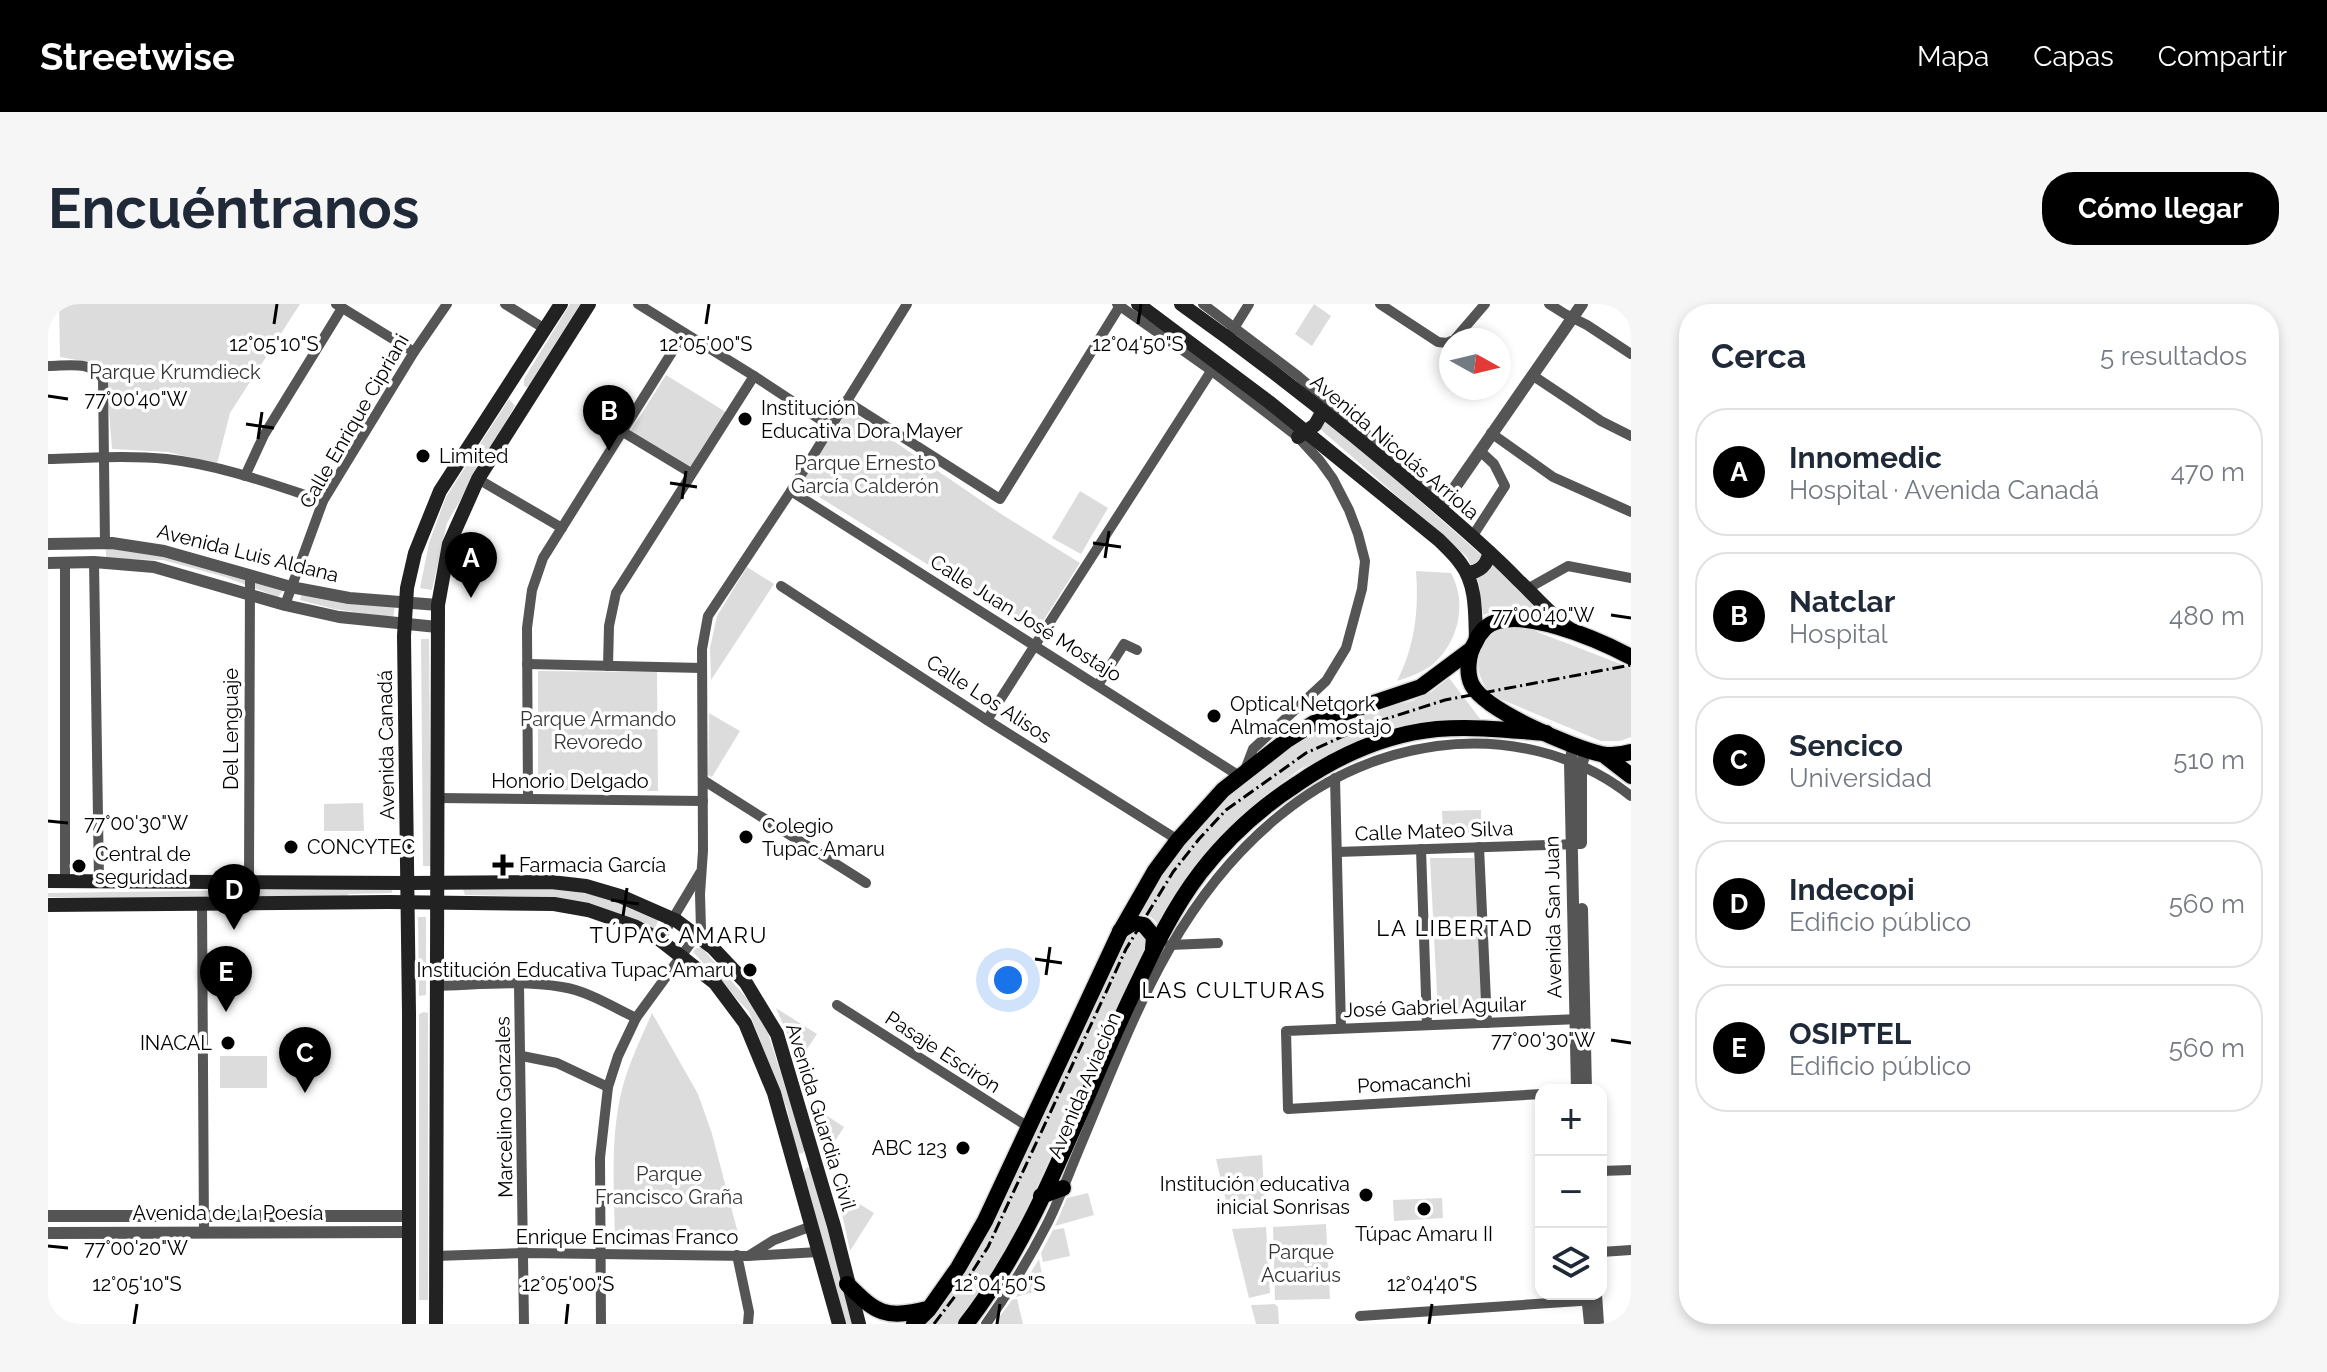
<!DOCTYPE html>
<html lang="es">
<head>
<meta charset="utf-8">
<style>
	:root { --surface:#fff; --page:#f6f6f7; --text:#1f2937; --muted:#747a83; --line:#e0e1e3; --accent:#000 }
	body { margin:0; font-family:Raleway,sans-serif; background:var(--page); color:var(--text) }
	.controls { position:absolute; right:24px; bottom:24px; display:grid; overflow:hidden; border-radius:16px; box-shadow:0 4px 12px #0003 }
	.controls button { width:72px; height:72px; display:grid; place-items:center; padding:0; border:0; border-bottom:2px solid var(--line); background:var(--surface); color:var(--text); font:40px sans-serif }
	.compass { position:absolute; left:1391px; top:24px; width:72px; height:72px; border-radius:50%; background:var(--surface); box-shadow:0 4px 12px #0003; rotate:98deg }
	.you { position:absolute; left:960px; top:676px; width:28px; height:28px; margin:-20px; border:6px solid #fff; border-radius:50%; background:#1a73e8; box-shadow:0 0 0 12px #1a73e833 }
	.badge { display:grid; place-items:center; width:52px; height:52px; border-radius:50%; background:var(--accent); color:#fff; font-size:26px; font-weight:700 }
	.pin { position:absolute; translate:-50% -66px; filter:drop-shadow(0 2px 4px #0008) }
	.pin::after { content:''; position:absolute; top:42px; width:28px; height:24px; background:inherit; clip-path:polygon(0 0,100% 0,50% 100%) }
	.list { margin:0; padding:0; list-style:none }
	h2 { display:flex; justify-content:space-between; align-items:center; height:104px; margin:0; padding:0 32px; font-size:34px }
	h2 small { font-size:26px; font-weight:400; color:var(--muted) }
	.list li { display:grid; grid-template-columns:52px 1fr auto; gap:24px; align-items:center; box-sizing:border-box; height:128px; margin:0 16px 16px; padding:0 16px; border:2px solid var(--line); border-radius:32px }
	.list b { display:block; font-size:30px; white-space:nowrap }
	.list p { margin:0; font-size:26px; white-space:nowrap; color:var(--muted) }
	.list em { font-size:26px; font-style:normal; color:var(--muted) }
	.icon { flex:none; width:44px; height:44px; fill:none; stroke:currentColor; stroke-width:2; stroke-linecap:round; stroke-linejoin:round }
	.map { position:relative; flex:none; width:1583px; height:1020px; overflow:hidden; border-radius:32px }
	header { display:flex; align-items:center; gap:48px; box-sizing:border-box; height:112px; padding:0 40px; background:var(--accent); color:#fff }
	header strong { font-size:38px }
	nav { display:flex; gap:44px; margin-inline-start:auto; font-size:28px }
	.intro { display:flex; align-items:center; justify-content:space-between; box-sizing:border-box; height:192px; padding:0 48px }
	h1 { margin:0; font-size:56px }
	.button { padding:20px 36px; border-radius:32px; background:var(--accent); color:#fff; font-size:28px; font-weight:700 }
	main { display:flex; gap:48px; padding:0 48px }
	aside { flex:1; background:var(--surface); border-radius:32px; box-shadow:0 4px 12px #0003 }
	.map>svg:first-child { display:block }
</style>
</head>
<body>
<header>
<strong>Streetwise</strong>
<nav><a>Mapa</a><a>Capas</a><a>Compartir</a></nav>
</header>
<div class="intro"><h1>Encuéntranos</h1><a class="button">Cómo llegar</a></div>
<main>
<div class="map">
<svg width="1583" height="1020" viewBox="0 0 1583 1020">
	<rect width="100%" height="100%" fill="#fff"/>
	<g fill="#dcdcdc">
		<path d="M11,0H252L182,109L169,160L120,148L64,145L58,70L46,59L12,53Z"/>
		<path d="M522,0H536L481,84L476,82V75Z"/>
		<path d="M1266,0L1283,12L1264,42L1247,30Z"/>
		<path d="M618,71L681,110L645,165L582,128Z"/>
		<path d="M461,95L467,102L399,219L384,286L372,284L381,239L398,193Z"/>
		<path d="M800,106L953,210L1032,259L988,328L752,181Z"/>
		<path d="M1279,115L1448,264L1487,303L1486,305L1460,303L1435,311L1431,280L1419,253L1271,124Z"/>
		<path d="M1032,187L1060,204L1033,250L1004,234Z"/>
		<path d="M65,243L127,254L237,284L230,293L177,273L115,256L58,255V245Z"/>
		<path d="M699,263L726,280L663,376L662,344L669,312Z"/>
		<path d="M1368,267L1403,269C1420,300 1410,339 1384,361C1373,369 1361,373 1349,377C1367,342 1371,306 1368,267Z"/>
		<path d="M254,289L347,302L345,314L286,305L252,296Z"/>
		<path d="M1459,323L1479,324L1583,364V433L1572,437H1553L1445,392C1421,369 1426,333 1459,323Z"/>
		<path d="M373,335H381L383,562H375Z"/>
		<path d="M490,367L609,368L610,487L490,486Z"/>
		<path d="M1401,374L1433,416L1376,417L1302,443L1252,465L1210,497L1155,551L1110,622C1106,613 1099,609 1090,611L1110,577L1144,528L1185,486L1249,438L1280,422L1324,407L1364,397L1383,388Z"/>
		<path d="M661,409L692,427L664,473L660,471Z"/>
		<path d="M315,499L316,527H276V500Z"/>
		<path d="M1433,506V529L1395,530L1394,507Z"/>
		<path d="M1382,554H1426L1437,708L1390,709Z"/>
		<path d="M509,583L561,595L611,614L607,625L508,593L417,591L415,585Z"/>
		<path d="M344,584V589L301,590L296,593H0V589Z"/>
		<path d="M370,613H378V691L371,692Z"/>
		<path d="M1089,619L1099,637L1093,655L963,939L940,978L908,1020H876L906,982L936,937L1013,775L1062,662L1071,644Z"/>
		<path d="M648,644H654L703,699L720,729L757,845L755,849L749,850L739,805L701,708L645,648Z"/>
		<path d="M728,704L769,730L751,757Z"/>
		<path d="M376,708L380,709V996H371V710Z"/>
		<path d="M604,709L650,790L664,830L692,937L570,938L567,935C566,886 562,833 574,785C581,759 593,734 604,709Z"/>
		<rect x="172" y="752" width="47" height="32"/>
		<path d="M767,804L796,823L780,848Z"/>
		<path d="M1214,851L1217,901L1181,910L1168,855Z"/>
		<path d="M759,863L762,864L806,1020H796L755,870Z"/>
		<path d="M789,886L826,909L802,947Z"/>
		<path d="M1040,889L1046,911L1007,922L1019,894Z"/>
		<path d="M1394,894L1395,914L1346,917L1345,896Z"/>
		<path d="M1278,920L1282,995L1227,996L1225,923Z"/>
		<path d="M1218,923L1222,989L1201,994L1184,925Z"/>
		<path d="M1016,924L1022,952L995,958L993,949L1005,926Z"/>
		<path d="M991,955L997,985L968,993Z"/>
		<path d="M969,995L975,1020H946L964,996Z"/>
		<path d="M1227,1000L1230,1003L1231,1020H1208L1203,1001Z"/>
	</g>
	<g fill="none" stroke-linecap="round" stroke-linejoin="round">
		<defs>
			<g id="primary">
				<path d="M1583,353C1553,337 1467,298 1437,324C1433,328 1429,334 1427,339C1420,350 1418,369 1424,381C1438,407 1523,443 1553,450C1563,452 1573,451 1583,448"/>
				<path d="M1556,451L1583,472"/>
				<path d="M1072,627L1085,619L1096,621L1106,633L1105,645"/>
				<path d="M993,892L1015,884"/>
				<path d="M799,980C829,1010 837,1015 879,1005"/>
				<path d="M866,1020L881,1005L910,964L937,917L1072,628L1107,567L1130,536L1175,486L1239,436L1266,419L1373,383L1424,345"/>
				<path d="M918,1020C993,924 1032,800 1084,691C1104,649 1123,607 1152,569C1179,534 1212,504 1249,480C1291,451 1338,430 1389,425C1425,422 1461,426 1498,429"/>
			</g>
		</defs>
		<use href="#primary" stroke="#dbdbdb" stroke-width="19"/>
		<g stroke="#555" stroke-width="10">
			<path d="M288,0L366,48"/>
			<path d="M457,0L497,25"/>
			<path d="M590,0L706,72L782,122"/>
			<path d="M1069,0L1164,67L1250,133L1272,157L1285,175L1301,206L1310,230L1317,257L1314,285L1298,344L1278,377L1205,445L1197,466"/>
			<path d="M1155,0L1250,72L1398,197"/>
			<path d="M1332,0L1390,38L1399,39L1403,37"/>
			<path d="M1501,0L1517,10L1539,21L1583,50"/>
			<path d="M1183,29L1201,0"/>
			<path d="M1406,36L1437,0"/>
			<path d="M0,62C20,62 43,56 55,75L57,239"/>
			<path d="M1484,71L1553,117L1583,132"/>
			<path d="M798,97L952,195L1073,0"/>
			<path d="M575,128L643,169"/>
			<path d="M1443,129L1505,173L1583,208"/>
			<path d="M0,155C39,154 79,151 119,155C172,161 224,180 275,197"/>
			<path d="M197,172L216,131L294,4"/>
			<path d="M430,175L514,224"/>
			<path d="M743,187L1193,473"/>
			<path d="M1424,233L1457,182L1446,160L1432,147"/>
			<path d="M46,258L51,577"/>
			<path d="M17,259V577"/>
			<path d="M733,282L942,418L1130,536"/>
			<path d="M1479,285L1520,262L1583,274"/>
			<path d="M237,301L275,197L366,48L399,0"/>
			<path d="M479,360L654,364"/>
			<path d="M560,362L561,322L568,289L706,72"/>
			<path d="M1050,381L1076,340L1089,346"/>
			<path d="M939,416L1167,61"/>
			<path d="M1287,474L1293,724"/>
			<path d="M655,476L818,579"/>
			<path d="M389,494L655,497"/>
			<path d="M480,495L479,324L484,286L495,254L636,29"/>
			<path d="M1431,543L1439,719"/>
			<path d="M1373,545L1379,721"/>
			<path d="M1289,548L1531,540"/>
			<path d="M201,578L202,271"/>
			<path d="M154,599L156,929"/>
			<path d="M612,636L652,569"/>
			<path d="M1122,641L1170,639"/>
			<path d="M471,681L476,1020"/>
			<path d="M388,682C429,681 473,676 514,683C540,687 565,703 588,714"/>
			<path d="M789,701L982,824"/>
			<path d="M474,752L509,759L560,783"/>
			<path d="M1493,790L1240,805L1238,727L1532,715"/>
			<path d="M1553,867L1583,866"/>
			<path d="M1553,948L1583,946"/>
			<path d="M689,951L701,1008L700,1020"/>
			<path d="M702,951L726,936L764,922"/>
			<path d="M387,952L477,949L700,952L771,948"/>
			<path d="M1312,1012L1547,996"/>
			<path d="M553,1020L552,854L560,783L570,752L588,714L653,625L652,590L655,547L654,345L660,312L743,187L859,0"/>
			<path d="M938,1020C960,989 980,957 998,922C1010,899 1019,874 1029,850C1082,725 1122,601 1231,512C1277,474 1331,450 1389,442C1457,433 1529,449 1583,492"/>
		</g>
		<g stroke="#555" stroke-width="12">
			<path d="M1392,205L1534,0"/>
			<path d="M0,240L64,239L116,247L243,283L301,294L390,301"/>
			<path d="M0,259L46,258L106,263L237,301L291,313L389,323"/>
			<path d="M1526,440L1522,458L1529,786"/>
			<path d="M1533,539V462L1538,445"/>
			<path d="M1534,605L1538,786"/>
			<path d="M0,912H361"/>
			<path d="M0,929L361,928"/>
			<path d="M1539,990L1542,1020"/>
			<path d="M1548,990L1550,1020"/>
		</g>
		<g stroke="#222" stroke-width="14">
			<path d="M1090,0L1221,98L1391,236C1398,243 1407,251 1413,260C1429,281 1427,311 1428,337"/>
			<path d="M1133,0C1226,66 1316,138 1402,213C1425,233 1448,253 1469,275C1487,292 1503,311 1522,325"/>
			<path d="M1250,133L1267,121L1275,107"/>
			<path d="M1419,269C1431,268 1440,261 1441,248"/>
			<path d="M0,577L360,579L503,578L538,582L572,592L629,617L665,644L698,679L729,730L786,922L811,1020"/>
			<path d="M0,601L341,598L506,600L540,606L586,622L612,636L667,679L697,719L726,789L791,1020"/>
			<path d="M361,1020V709L356,332L359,284L367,249L392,187L513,0"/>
			<path d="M388,1020L390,301L401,240L430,175L541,0"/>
		</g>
		<use href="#primary" stroke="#000" stroke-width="16"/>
		<path stroke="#000" stroke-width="3" stroke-dasharray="12 4 2 4" stroke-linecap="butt" d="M886,1020L917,979L940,943L1078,645L1125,568L1151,535L1178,506L1258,449L1322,420L1397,396L1583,361"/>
	</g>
	<path fill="none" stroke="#000" stroke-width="3" d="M226,20L229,0M658,20L661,0M1090,20L1093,0M0,92L20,95M198,120L226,124M210,135L214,108M622,179L649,183M634,195L638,167M1045,239L1073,243M1057,254L1061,227M1563,311L1583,314M0,517L20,519M563,596L591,600M575,612L579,584M987,655L1014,659M998,671L1002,643M1563,736L1583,739M0,942L20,944M86,1020L89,1000M518,1020L520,1000M949,1020L952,1000M1381,1020L1384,1000"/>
	<g fill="#000" stroke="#fff" stroke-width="3">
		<circle cx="697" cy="115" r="8"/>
		<circle cx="375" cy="152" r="8"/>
		<circle cx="1166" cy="412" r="8"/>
		<circle cx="698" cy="533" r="8"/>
		<circle cx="243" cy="543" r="8"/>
		<path d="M451 549h8v8h8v8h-8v8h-8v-8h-8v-8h8z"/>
		<circle cx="31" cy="562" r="8"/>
		<circle cx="702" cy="666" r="8"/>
		<circle cx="180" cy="739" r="8"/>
		<circle cx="915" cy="844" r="8"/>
		<circle cx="1318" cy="891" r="8"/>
		<circle cx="1376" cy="905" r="8"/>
	</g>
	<g text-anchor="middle" stroke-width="7" stroke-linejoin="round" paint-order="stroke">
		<g font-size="20" fill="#333" stroke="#fff">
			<text x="127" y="75">Parque Krumdieck</text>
			<text x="817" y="166">Parque Ernesto<tspan x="817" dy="23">García Calderón</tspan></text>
			<text x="550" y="422">Parque Armando<tspan x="550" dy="23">Revoredo</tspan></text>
			<text x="621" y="877">Parque<tspan x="621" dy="23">Francisco Graña</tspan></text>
			<text x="1253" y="955">Parque<tspan x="1253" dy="23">Acuarius</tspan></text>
		</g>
		<g font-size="20" fill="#000" stroke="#fff" text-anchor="start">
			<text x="713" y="111">Institución<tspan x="713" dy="23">Educativa Dora Mayer</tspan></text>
			<text x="391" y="159">Limited</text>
			<text x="1182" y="407">Optical Netqork<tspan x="1182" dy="23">Almacen mostajo</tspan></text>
			<text x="714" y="529">Colegio<tspan x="714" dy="23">Tupac Amaru</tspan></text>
			<text x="259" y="550">CONCYTEC</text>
			<text x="47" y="557">Central de<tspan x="47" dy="23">seguridad</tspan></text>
			<text x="471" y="568">Farmacia García</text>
			<text x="686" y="673" text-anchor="end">Institución Educativa Tupac Amaru</text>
			<text x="164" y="746" text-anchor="end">INACAL</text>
			<text x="899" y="851" text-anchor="end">ABC 123</text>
			<text x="1302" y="887" text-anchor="end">Institución educativa<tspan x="1302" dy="23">inicial Sonrisas</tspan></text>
			<text x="1376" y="937" text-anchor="middle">Túpac Amaru II</text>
		</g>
		<g font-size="20" fill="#000" stroke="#fff">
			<text transform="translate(306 117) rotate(-60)" y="7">Calle Enrique Cipriani</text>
			<text transform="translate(1347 143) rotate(40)" y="7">Avenida Nicolás Arriola</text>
			<text transform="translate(200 249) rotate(14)" y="7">Avenida Luis Aldana</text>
			<text transform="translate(978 314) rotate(32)" y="7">Calle Juan José Mostajo</text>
			<text transform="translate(941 395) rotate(33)" y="7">Calle Los Alisos</text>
			<text transform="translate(183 425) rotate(-90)" y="7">Del Lenguaje</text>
			<text transform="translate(338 441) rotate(-91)" y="7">Avenida Canadá</text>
			<text x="522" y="484">Honorio Delgado</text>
			<text transform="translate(1386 527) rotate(-2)" y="7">Calle Mateo Silva</text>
			<text transform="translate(1505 613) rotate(-91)" y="7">Avenida San Juan</text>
			<text transform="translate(1387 703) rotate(-2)" y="7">José Gabriel Aguilar</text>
			<text transform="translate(895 748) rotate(33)" y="7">Pasaje Escirón</text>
			<text transform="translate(1366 779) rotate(-3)" y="7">Pomacanchi</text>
			<text transform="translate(1036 781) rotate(-67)" y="7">Avenida Aviación</text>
			<text transform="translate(456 803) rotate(-91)" y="7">Marcelino Gonzales</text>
			<text transform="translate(773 813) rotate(73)" y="7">Avenida Guardia Civil</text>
			<text x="180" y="916">Avenida de la Poesía</text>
			<text x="579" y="940">Enrique Encimas Franco</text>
		</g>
		<g font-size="22" letter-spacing="2" fill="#000" stroke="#fff">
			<text x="1407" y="632">LA LIBERTAD</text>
			<text x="631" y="639">TÚPAC AMARU</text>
			<text x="1186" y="694">LAS CULTURAS</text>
		</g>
	</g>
	<g font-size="20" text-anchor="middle" fill="#000" stroke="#fff" stroke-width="7" stroke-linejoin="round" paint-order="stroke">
		<text x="226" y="47">12°05'10"S</text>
		<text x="658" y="47">12°05'00"S</text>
		<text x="1090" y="47">12°04'50"S</text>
		<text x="88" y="102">77°00'40"W</text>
		<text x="1495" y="318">77°00'40"W</text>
		<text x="88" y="526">77°00'30"W</text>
		<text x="1495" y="743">77°00'30"W</text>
		<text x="88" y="951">77°00'20"W</text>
		<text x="89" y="987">12°05'10"S</text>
		<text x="520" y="987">12°05'00"S</text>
		<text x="952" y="987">12°04'50"S</text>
		<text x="1384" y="987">12°04'40"S</text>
	</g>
</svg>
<div class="controls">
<button>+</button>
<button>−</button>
<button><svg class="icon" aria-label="layers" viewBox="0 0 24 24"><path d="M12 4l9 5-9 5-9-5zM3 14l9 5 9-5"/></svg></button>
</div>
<svg class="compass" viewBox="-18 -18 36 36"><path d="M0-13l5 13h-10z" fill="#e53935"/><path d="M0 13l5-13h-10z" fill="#747a83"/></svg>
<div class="you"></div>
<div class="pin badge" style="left:423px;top:294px">A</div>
<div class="pin badge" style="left:561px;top:147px">B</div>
<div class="pin badge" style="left:257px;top:789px">C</div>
<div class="pin badge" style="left:186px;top:626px">D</div>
<div class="pin badge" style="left:178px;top:708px">E</div>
</div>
<aside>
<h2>Cerca<small>5 resultados</small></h2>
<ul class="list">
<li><span class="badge">A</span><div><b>Innomedic</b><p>Hospital · Avenida Canadá</p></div><em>470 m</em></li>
<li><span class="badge">B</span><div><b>Natclar</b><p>Hospital</p></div><em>480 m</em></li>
<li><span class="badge">C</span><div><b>Sencico</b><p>Universidad</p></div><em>510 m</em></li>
<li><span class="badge">D</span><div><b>Indecopi</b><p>Edificio público</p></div><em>560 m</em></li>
<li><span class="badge">E</span><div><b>OSIPTEL</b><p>Edificio público</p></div><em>560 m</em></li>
</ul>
</aside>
</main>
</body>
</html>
